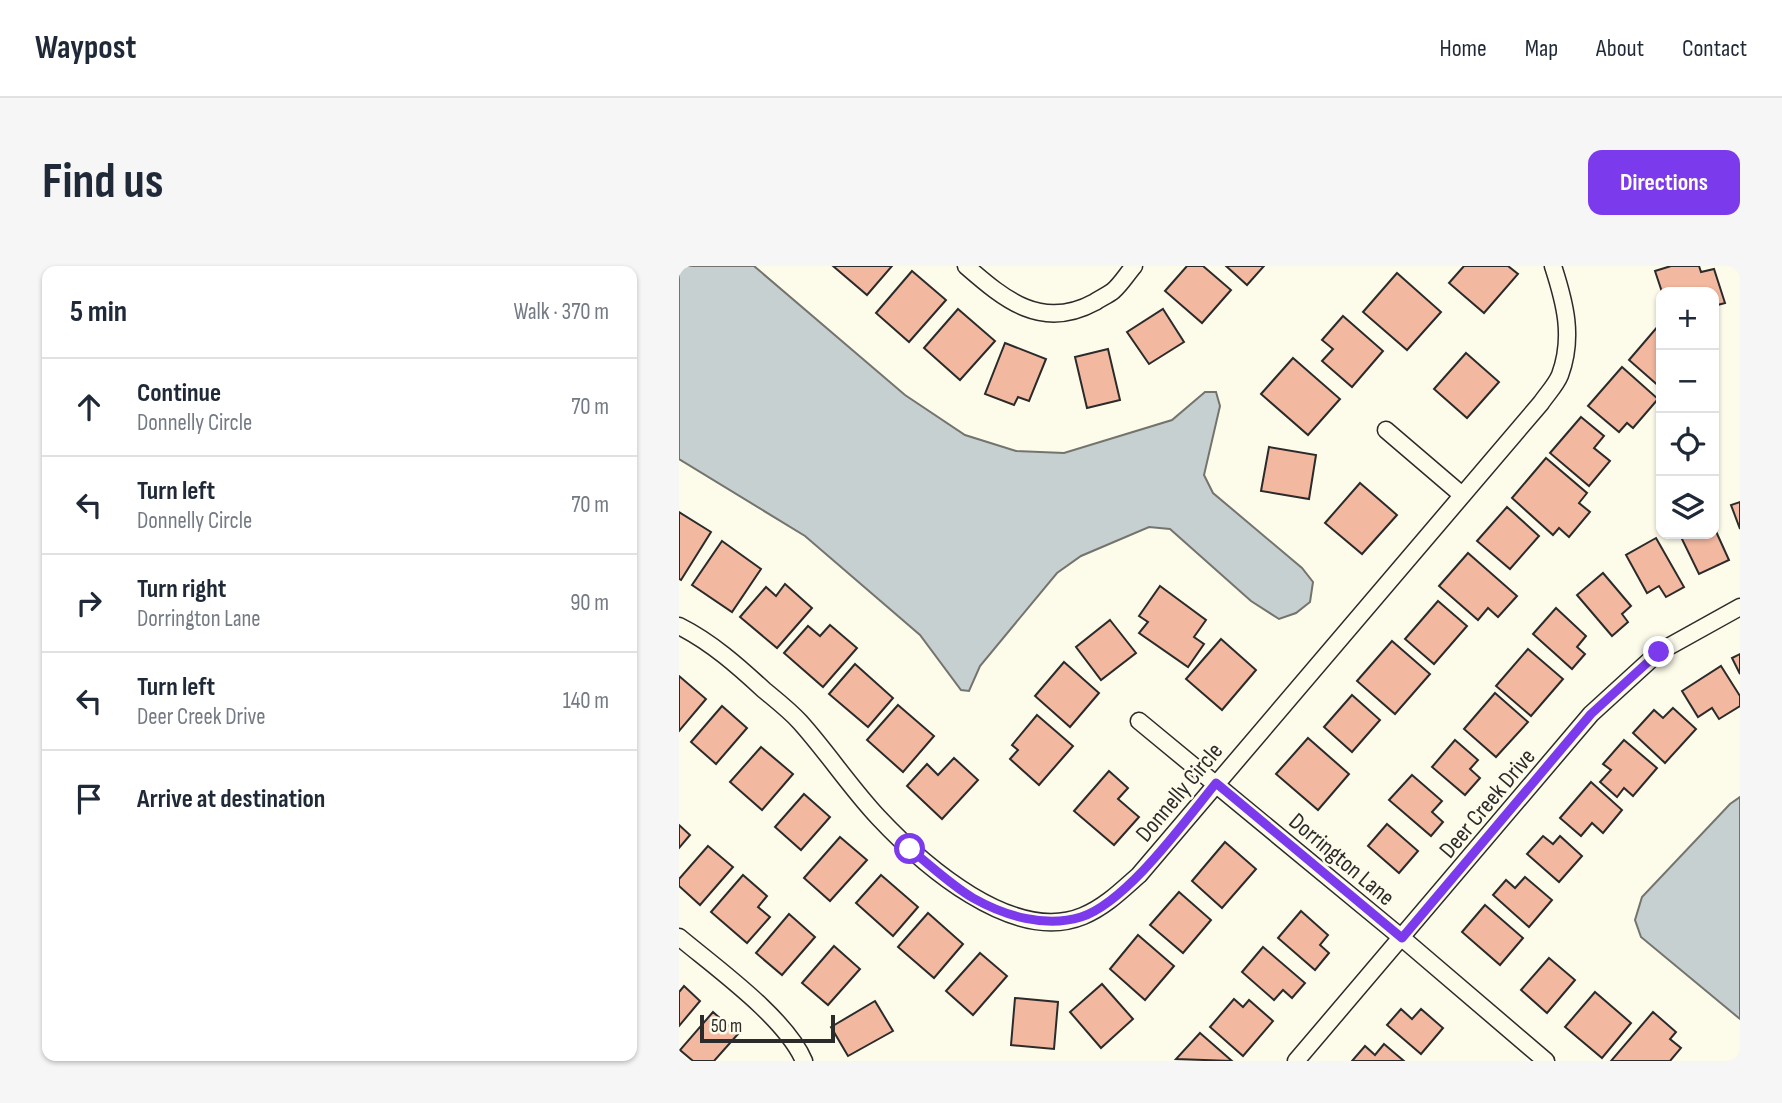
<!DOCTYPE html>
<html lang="en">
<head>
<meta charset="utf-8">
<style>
	:root { --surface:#fff; --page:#f6f6f7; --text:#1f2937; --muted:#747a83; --line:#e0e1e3; --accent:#7c3aed }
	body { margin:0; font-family:"Sofia Sans Condensed",sans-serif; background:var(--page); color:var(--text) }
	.controls { position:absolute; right:21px; top:21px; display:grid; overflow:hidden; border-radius:14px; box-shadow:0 2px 5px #0004 }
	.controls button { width:63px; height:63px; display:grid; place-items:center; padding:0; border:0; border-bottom:2px solid var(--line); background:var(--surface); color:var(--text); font:35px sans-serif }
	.scale { position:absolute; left:21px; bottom:18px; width:135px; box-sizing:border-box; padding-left:7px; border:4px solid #2b2b2b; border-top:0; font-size:19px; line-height:24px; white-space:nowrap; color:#2b2b2b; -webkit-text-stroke:5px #fdfbea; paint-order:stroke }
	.stop { position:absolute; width:21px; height:21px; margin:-16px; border:5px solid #7c3aed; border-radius:50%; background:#fff }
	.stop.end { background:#7c3aed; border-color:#fff; box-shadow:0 2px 7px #0008 }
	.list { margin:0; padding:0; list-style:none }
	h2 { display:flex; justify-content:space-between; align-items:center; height:91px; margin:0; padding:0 28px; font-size:30px }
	h2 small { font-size:23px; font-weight:400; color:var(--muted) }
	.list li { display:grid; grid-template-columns:46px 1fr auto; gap:21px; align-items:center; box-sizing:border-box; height:98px; padding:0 28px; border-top:2px solid var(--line) }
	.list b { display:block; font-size:26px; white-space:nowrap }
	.list p { margin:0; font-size:23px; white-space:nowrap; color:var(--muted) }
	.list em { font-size:23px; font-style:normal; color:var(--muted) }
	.icon { flex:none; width:38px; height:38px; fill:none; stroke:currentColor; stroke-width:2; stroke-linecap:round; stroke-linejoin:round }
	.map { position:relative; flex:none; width:1061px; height:795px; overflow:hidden; border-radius:14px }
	header { display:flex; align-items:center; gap:42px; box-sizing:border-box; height:98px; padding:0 35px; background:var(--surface); border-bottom:2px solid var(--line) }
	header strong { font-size:33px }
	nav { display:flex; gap:38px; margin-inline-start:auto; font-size:24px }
	.intro { display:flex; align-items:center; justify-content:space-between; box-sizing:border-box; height:168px; padding:0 42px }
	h1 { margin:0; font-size:49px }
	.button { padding:18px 32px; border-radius:14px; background:var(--accent); color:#fff; font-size:24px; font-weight:700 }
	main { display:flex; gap:42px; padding:0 42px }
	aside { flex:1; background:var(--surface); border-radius:14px; box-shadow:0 2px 5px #0004 }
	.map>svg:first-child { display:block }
</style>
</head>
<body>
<header>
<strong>Waypost</strong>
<nav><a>Home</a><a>Map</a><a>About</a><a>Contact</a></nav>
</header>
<div class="intro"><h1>Find us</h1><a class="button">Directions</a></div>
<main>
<aside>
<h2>5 min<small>Walk · 370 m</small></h2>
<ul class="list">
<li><svg class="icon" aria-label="ahead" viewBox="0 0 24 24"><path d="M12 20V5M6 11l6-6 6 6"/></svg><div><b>Continue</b><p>Donnelly Circle</p></div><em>70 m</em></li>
<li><svg class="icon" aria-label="left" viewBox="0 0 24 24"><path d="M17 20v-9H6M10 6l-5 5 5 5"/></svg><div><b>Turn left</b><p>Donnelly Circle</p></div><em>70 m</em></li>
<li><svg class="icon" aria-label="right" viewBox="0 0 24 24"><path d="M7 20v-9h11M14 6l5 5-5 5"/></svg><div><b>Turn right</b><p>Dorrington Lane</p></div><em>90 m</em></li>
<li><svg class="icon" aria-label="left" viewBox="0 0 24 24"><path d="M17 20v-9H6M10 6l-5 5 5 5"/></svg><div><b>Turn left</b><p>Deer Creek Drive</p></div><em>140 m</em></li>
<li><svg class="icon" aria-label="arrive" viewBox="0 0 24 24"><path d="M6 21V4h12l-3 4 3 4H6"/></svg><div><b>Arrive at destination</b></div></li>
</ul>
</aside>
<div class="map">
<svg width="1061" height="795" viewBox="0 0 1061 795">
	<rect width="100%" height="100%" fill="#fdfbea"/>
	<g fill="#c7d0d0" stroke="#74746e" stroke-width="2">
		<path d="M0,0H75L226,129L286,169L337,185L385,187L493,154L526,126H537L541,140L525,209L534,227L623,302L634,316L631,336L617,347L600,353L572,335L491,263L470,261L402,290L378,307L301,400L290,425L282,424L241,369L126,270L0,193Z"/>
		<path d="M1061,531V753L962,671L956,654L963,631L1051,538Z"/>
	</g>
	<g fill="#f2b8a0" stroke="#2b2b2b" stroke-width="2">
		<path d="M154,0H213L188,29Z"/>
		<path d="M508,0H524L552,24L523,57L486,25Z"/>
		<path d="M547,0H585L568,19Z"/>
		<path d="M785,0H829L839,8L805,47L770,17Z"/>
		<path d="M992,0H1020L1022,6L1035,3L1046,37L1035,40V26H983L976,5Z"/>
		<path d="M233,5L267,34L230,76L197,47Z"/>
		<path d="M718,7L762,46L728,84L684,46Z"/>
		<path d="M279,43L316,75L281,114L245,82Z"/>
		<path d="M484,43L505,76L470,98L448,66Z"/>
		<path d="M664,50L704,85L673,121L643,95L654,83L643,74Z"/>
		<path d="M980,59L982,61V122L950,94Z"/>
		<path d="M326,77L367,93L350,135L339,131L335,139L306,128Z"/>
		<path d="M429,83L441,134L408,142L396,91Z"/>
		<path d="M787,87L820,116L788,152L755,123Z"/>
		<path d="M614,92L661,133L629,169L582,128Z"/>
		<path d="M943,101L979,133L954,162L948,157L940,166L909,140Z"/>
		<path d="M902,151L925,170L915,182L931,195L910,220L871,187Z"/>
		<path d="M590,181L637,189L630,233L582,225Z"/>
		<path d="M867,192L908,227L900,237L911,246L890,271L880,262L874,269L833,232Z"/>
		<path d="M681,217L718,249L683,288L646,257Z"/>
		<path d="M1061,236V263L1052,239Z"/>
		<path d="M828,241L860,270L831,303L798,275Z"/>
		<path d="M0,246L32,266L2,314L0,313Z"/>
		<path d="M1035,261L1050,294L1020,308L1001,269L1035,268Z"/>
		<path d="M977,272L1005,321L987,331L980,320L968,327L947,289Z"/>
		<path d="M43,275L82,303L53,346L13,319Z"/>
		<path d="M789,287L838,330L819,351L809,342L799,354L760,320Z"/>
		<path d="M924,307L952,340L943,348L949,356L933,370L898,329Z"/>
		<path d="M106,318L133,342L98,382L61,351L87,321L97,330Z"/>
		<path d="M481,320L527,354L515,371L525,378L509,401L460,367L469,356L460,350Z"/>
		<path d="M759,335L788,360L755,398L726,373Z"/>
		<path d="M877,342L907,370L898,381L906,388L893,403L854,368Z"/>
		<path d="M431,354L457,387L422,414L397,381Z"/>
		<path d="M151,359L178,382L144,421L105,387L129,360L141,370Z"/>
		<path d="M542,373L577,404L543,444L507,413Z"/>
		<path d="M713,375L751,408L716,448L678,415Z"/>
		<path d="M849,383L884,413L852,450L817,420Z"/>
		<path d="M1061,388V408L1053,392Z"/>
		<path d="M385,396L420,427L391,461L356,430Z"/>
		<path d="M176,398L214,432L189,461L150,428Z"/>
		<path d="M1042,400L1061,430V440L1040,453L1033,442L1019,451L1003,425Z"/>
		<path d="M0,410L27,433L0,465Z"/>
		<path d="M816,427L849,456L817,491L785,463Z"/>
		<path d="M673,429L701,454L673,486L645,461Z"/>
		<path d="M219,439L255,470L224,506L188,474Z"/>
		<path d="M43,440L68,462L37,498L12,476Z"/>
		<path d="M994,442L1017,463L986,497L954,467L975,444L984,452Z"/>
		<path d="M358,449L394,480L360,519L331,493L339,484L333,479Z"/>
		<path d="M629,472L670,508L639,544L597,508Z"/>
		<path d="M776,474L799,494L791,503L801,512L786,529L753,501Z"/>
		<path d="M945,474L978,502L954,530L945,522L938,531L921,516L932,504L924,498Z"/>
		<path d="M82,481L114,508L83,544L51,516Z"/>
		<path d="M275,492L299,514L263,553L228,520L248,498L259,509Z"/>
		<path d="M430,505L449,522L439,533L460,551L435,579L395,545Z"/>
		<path d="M733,509L763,535L753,546L764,556L752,570L710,534Z"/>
		<path d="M912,516L943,544L924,567L913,557L902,570L881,552Z"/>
		<path d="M125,528L151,551L122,584L96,561Z"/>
		<path d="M708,558L739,585L720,607L689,580Z"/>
		<path d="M0,559L11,569L0,582Z"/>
		<path d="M864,570L874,578L881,570L903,590L880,616L848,588Z"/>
		<path d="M161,571L188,594L151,635L125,612Z"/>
		<path d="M546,576L577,603L543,642L513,615Z"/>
		<path d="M29,580L54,601L21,639L0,620V613Z"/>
		<path d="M64,609L88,630L79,641L91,651L68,677L32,646Z"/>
		<path d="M202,609L239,641L214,670L177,637Z"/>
		<path d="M846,611L873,634L850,661L814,629L827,614L836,622Z"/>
		<path d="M500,626L532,654L504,687L471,659Z"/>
		<path d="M806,639L844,672L821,699L783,666Z"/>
		<path d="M622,645L649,669L641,679L650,687L636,704L599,672Z"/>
		<path d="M249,647L284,678L255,712L219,681Z"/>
		<path d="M110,648L136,671L103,709L77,687Z"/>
		<path d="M459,669L495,700L466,734L431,703Z"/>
		<path d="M155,680L181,703L149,739L123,717Z"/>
		<path d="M584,681L626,717L613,732L604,724L595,734L563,706Z"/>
		<path d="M301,687L328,710L294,749L267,725Z"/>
		<path d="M870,692L896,714L868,747L842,724Z"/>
		<path d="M423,718L454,753L422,782L391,746Z"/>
		<path d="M5,720L21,735L0,760V726Z"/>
		<path d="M916,726L952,757L923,792L886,761Z"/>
		<path d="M336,732L379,736L375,783L332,779Z"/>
		<path d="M555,733L564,741L570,734L594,755L564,790L531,761Z"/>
		<path d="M196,735L214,765L169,790L152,761Z"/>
		<path d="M722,743L733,753L742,743L764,762L742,788L708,759Z"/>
		<path d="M34,746L59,768L35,795H14L1,784Z"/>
		<path d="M974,746L997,766L991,773L1002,782L991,795H932Z"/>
		<path d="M521,767L553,795L497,793Z"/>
		<path d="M705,778L725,795H673L686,780L696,789Z"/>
	</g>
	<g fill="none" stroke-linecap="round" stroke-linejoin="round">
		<defs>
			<g id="minor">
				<path d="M287,0C326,34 363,65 416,36C422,32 429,29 434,25C442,18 448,8 455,0"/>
				<path d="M707,164L783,229"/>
				<path d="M0,360C32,376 59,400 85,424C97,434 110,444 121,456C148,486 171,521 199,551C243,598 334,679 404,650C426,641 443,624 460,609L862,137C868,128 877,119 881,109C895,71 886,37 874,0"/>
				<path d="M460,455L723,672L867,795"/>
				<path d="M0,671C37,702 107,752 125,795"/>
				<path d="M617,795L912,448L980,386L1061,341"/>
			</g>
		</defs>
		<use href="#minor" stroke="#2b2b2b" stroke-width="19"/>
		<use href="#minor" stroke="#fdfbea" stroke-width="16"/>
	</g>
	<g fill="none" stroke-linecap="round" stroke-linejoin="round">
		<path stroke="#7c3aed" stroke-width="9" d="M231,583C251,599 272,619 294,632C326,650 366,662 402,651C448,636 506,555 537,517L723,672L912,448L980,386"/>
	</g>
	<g text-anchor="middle" stroke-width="5" stroke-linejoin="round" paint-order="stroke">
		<g font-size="24" fill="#2b2b2b" stroke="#fdfbea">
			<text transform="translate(500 526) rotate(-50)" y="8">Donnelly Circle</text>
			<text transform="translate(808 537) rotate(-50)" y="8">Deer Creek Drive</text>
			<text transform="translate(663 593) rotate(40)" y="8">Dorrington Lane</text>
		</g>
	</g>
</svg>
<div class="controls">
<button>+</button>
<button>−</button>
<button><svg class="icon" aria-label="locate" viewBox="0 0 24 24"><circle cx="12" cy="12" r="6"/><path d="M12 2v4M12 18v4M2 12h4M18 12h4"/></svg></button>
<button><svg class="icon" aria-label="layers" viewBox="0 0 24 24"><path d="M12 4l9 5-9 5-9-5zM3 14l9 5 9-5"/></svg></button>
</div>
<div class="scale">50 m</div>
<div class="stop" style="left:231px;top:583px"></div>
<div class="stop end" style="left:980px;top:386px"></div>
</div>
</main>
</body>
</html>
